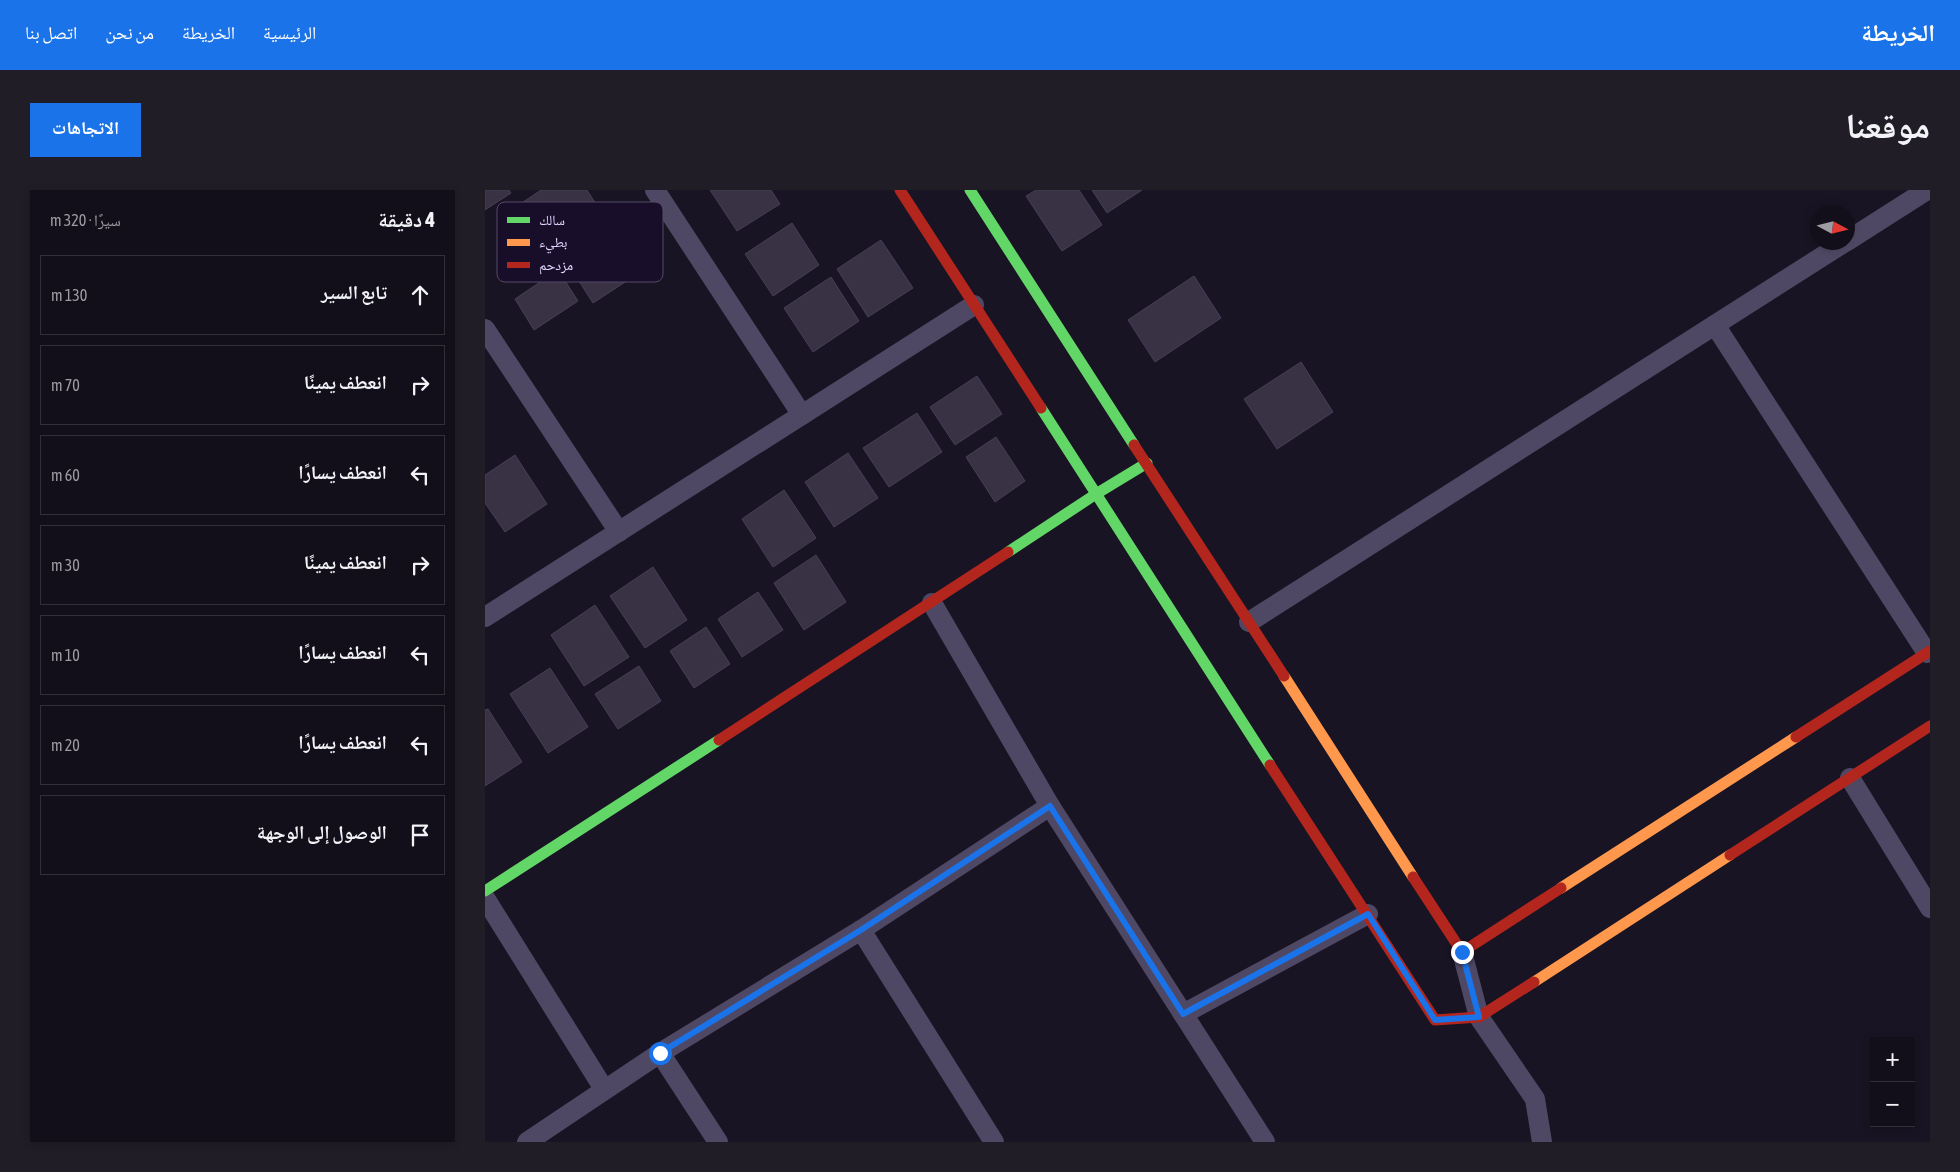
<!DOCTYPE html>
<html lang="ar">
<head>
<meta charset="utf-8">
<style>
	:root { --surface:#130f1a; --page:#201d27; --text:#f1f3f6; --muted:#9d9ca2; --line:#322f39; --accent:#1a73e8 }
	body { margin:0; font-family:"Asap Condensed","Noto Naskh Arabic",sans-serif; background:var(--page); color:var(--text); direction:rtl }
	.controls { position:absolute; right:15px; bottom:15px; display:grid; overflow:hidden; border-radius:0px; box-shadow:0 2px 8px #0003 }
	.controls button { width:45px; height:45px; display:grid; place-items:center; padding:0; border:0; border-bottom:1px solid var(--line); background:var(--surface); color:var(--text); font:25px sans-serif }
	.compass { position:absolute; left:1325px; top:15px; width:45px; height:45px; border-radius:50%; background:var(--surface); box-shadow:0 2px 8px #0003; rotate:97deg }
	.stop { position:absolute; width:15px; height:15px; margin:-11px; border:4px solid #1a73e8; border-radius:50%; background:#fff }
	.stop.end { background:#1a73e8; border-color:#fff; box-shadow:0 1px 5px #0008 }
	.list { margin:0; padding:0; list-style:none }
	h2 { display:flex; justify-content:space-between; align-items:center; height:65px; margin:0; padding:0 20px; font-size:21px }
	h2 small { font-size:16px; font-weight:400; color:var(--muted) }
	.list li { display:grid; grid-template-columns:32px 1fr auto; gap:15px; align-items:center; box-sizing:border-box; height:80px; margin:0 10px 10px; padding:0 10px; border:1px solid var(--line); border-radius:0px }
	.list b { display:block; font-size:19px; white-space:nowrap }
	.list em { font-size:16px; font-style:normal; color:var(--muted) }
	.icon { flex:none; width:28px; height:28px; fill:none; stroke:currentColor; stroke-width:2; stroke-linecap:round; stroke-linejoin:round }
	.map { position:relative; flex:none; width:1445px; height:952px; overflow:hidden; direction:ltr; border-radius:0px }
	header { display:flex; align-items:center; gap:30px; box-sizing:border-box; height:70px; padding:0 25px; background:var(--accent); color:#fff }
	header strong { font-size:24px }
	nav { display:flex; gap:28px; margin-inline-start:auto; font-size:18px }
	.intro { display:flex; align-items:center; justify-content:space-between; box-sizing:border-box; height:120px; padding:0 30px }
	h1 { margin:0; font-size:35px }
	.button { padding:12px 22px; border-radius:0px; background:var(--accent); color:#fff; font-size:18px; font-weight:700 }
	main { display:flex; gap:30px; padding:0 30px }
	aside { flex:1; background:var(--surface); border-radius:0px; box-shadow:0 2px 8px #0003 }
	.map>svg:first-child { display:block }
</style>
</head>
<body>
<header>
<strong>الخريطة</strong>
<nav><a>الرئيسية</a><a>الخريطة</a><a>من نحن</a><a>اتصل بنا</a></nav>
</header>
<div class="intro"><h1>موقعنا</h1><a class="button">الاتجاهات</a></div>
<main>
<div class="map">
<svg width="1445" height="952" viewBox="0 0 1445 952">
	<rect width="100%" height="100%" fill="#191423"/>
	<g fill="#393245" stroke="#473f57">
		<path d="M0,0H24L26,3L0,20Z"/>
		<path d="M56,0H102L119,27L47,75L16,27Z"/>
		<path d="M225,0H286L295,14L252,41Z"/>
		<path d="M551,0H594L617,35L577,61L541,6Z"/>
		<path d="M607,0H657L622,23Z"/>
		<path d="M307,33L334,75L288,106L260,64Z"/>
		<path d="M128,37L157,81L108,113L80,69Z"/>
		<path d="M396,50L428,98L383,127L352,79Z"/>
		<path d="M73,80L93,111L49,140L30,109Z"/>
		<path d="M709,86L736,128L670,172L643,130Z"/>
		<path d="M346,87L374,131L328,162L299,118Z"/>
		<path d="M816,172L848,222L792,259L759,209Z"/>
		<path d="M492,186L517,224L470,255L445,217Z"/>
		<path d="M432,223L457,262L404,297L378,258Z"/>
		<path d="M511,247L540,291L510,312L481,267Z"/>
		<path d="M363,263L393,308L349,337L320,292Z"/>
		<path d="M30,265L62,314L20,342L0,313V285Z"/>
		<path d="M299,300L331,348L288,377L257,329Z"/>
		<path d="M331,365L361,412L319,440L289,393Z"/>
		<path d="M168,377L202,430L160,458L125,406Z"/>
		<path d="M273,402L298,440L257,467L233,429Z"/>
		<path d="M110,415L144,467L99,496L66,445Z"/>
		<path d="M221,437L245,474L209,498L185,461Z"/>
		<path d="M154,476L176,511L133,539L110,504Z"/>
		<path d="M65,478L103,537L63,563L25,504Z"/>
		<path d="M3,519L37,572L0,596V520Z"/>
	</g>
	<g fill="none" stroke-linecap="round" stroke-linejoin="round">
		<g stroke="#4f4864" stroke-width="20">
			<path d="M170,0L317,225"/>
			<path d="M1362,51L1442,0"/>
			<path d="M1230,135L1442,463"/>
			<path d="M0,139L134,342"/>
			<path d="M447,413L565,616L780,952"/>
			<path d="M0,427L489,115"/>
			<path d="M764,432L1360,52"/>
			<path d="M1365,588L1445,718"/>
			<path d="M0,708L119,899"/>
			<path d="M376,740L509,952"/>
			<path d="M977,762L994,827L1050,909L1057,952"/>
			<path d="M698,824L883,724"/>
			<path d="M175,863L233,952"/>
			<path d="M42,952L175,863L376,740L565,616"/>
		</g>
		<g stroke="#63d668" stroke-width="11">
			<path d="M485,0L649,255"/>
			<path d="M556,218L785,575"/>
			<path d="M523,362L611,304L662,273"/>
			<path d="M0,701L234,550"/>
		</g>
		<g stroke="#ff974d" stroke-width="11">
			<path d="M799,486L928,687"/>
			<path d="M1076,698L1311,547"/>
			<path d="M1049,792L1245,665"/>
		</g>
		<g stroke="#b3261e" stroke-width="11">
			<path d="M415,0L556,218"/>
			<path d="M649,255L799,486"/>
			<path d="M1311,547L1445,461"/>
			<path d="M234,550L523,362"/>
			<path d="M785,575L950,830L994,827L1049,792"/>
			<path d="M1245,665L1445,536"/>
			<path d="M928,687L977,762L1076,698"/>
		</g>
	</g>
	<g fill="none" stroke-linecap="round" stroke-linejoin="round">
		<path stroke="#1a73e8" stroke-width="6" d="M175,863L376,740L565,616L698,824L883,724L950,830L994,827L977,762"/>
	</g>
	<rect x="12" y="12" width="166" height="80" rx="8" fill="#180e29" stroke="#554a69" stroke-width="1"/>
	<rect x="22" y="27" width="23" height="6" fill="#63d668"/>
	<rect x="22" y="49" width="23" height="7" fill="#ff974d"/>
	<rect x="22" y="72" width="23" height="6" fill="#b3261e"/>
	<g font-size="14" fill="#e2d6ff">
		<text x="54" y="35">سالك</text>
		<text x="54" y="57">بطيء</text>
		<text x="54" y="80">مزدحم</text>
	</g>
</svg>
<div class="controls">
<button>+</button>
<button>−</button>
</div>
<svg class="compass" viewBox="-18 -18 36 36"><path d="M0-13l5 13h-10z" fill="#e53935"/><path d="M0 13l5-13h-10z" fill="#9d9ca2"/></svg>
<div class="stop" style="left:175px;top:863px"></div>
<div class="stop end" style="left:977px;top:762px"></div>
</div>
<aside>
<h2>4 دقيقة<small>سيرًا · 320 m</small></h2>
<ul class="list">
<li><svg class="icon" aria-label="ahead" viewBox="0 0 24 24"><path d="M12 20V5M6 11l6-6 6 6"/></svg><div><b>تابع السير</b></div><em>130 m</em></li>
<li><svg class="icon" aria-label="right" viewBox="0 0 24 24"><path d="M7 20v-9h11M14 6l5 5-5 5"/></svg><div><b>انعطف يمينًا</b></div><em>70 m</em></li>
<li><svg class="icon" aria-label="left" viewBox="0 0 24 24"><path d="M17 20v-9H6M10 6l-5 5 5 5"/></svg><div><b>انعطف يسارًا</b></div><em>60 m</em></li>
<li><svg class="icon" aria-label="right" viewBox="0 0 24 24"><path d="M7 20v-9h11M14 6l5 5-5 5"/></svg><div><b>انعطف يمينًا</b></div><em>30 m</em></li>
<li><svg class="icon" aria-label="left" viewBox="0 0 24 24"><path d="M17 20v-9H6M10 6l-5 5 5 5"/></svg><div><b>انعطف يسارًا</b></div><em>10 m</em></li>
<li><svg class="icon" aria-label="left" viewBox="0 0 24 24"><path d="M17 20v-9H6M10 6l-5 5 5 5"/></svg><div><b>انعطف يسارًا</b></div><em>20 m</em></li>
<li><svg class="icon" aria-label="arrive" viewBox="0 0 24 24"><path d="M6 21V4h12l-3 4 3 4H6"/></svg><div><b>الوصول إلى الوجهة</b></div></li>
</ul>
</aside>
</main>
</body>
</html>
